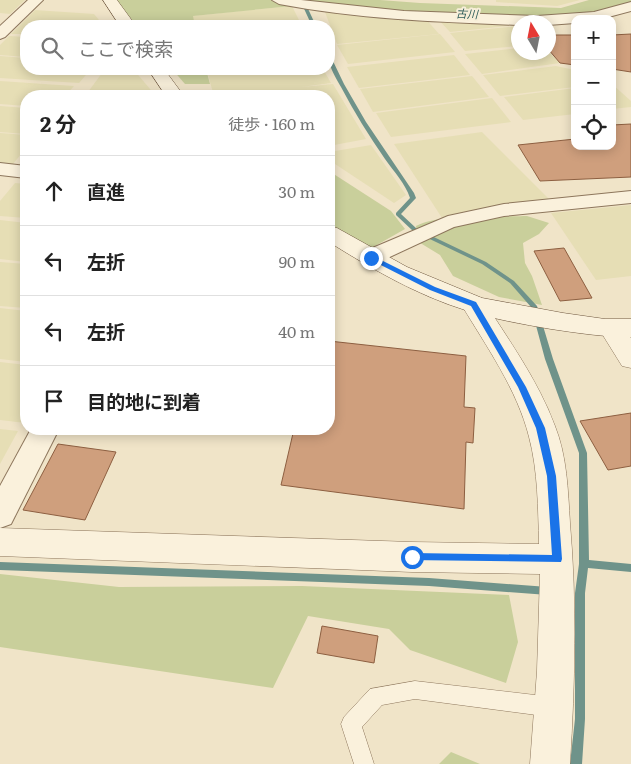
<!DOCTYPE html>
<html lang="ja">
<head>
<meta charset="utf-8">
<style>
	:root { --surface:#fff; --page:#f2f2f2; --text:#222; --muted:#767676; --line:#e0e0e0 }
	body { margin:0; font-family:Literata,"Noto Sans JP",serif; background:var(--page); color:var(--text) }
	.controls { position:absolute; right:15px; top:15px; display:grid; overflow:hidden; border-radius:10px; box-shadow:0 2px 12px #0003 }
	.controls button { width:45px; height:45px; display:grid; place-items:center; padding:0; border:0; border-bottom:1px solid var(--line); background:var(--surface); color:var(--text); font:25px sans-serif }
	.compass { position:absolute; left:511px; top:15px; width:45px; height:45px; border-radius:50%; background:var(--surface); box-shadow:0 2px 12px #0003; rotate:350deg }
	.stop { position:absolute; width:15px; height:15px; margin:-11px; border:4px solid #1a73e8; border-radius:50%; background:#fff }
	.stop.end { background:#1a73e8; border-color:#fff; box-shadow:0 1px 5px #0008 }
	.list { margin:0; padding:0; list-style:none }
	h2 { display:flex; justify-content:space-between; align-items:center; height:65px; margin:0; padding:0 20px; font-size:21px }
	h2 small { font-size:16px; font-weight:400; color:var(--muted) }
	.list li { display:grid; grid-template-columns:32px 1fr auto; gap:15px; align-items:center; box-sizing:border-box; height:70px; padding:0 20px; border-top:1px solid var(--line) }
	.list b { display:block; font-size:19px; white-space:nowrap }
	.list em { font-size:16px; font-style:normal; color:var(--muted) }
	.icon { flex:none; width:28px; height:28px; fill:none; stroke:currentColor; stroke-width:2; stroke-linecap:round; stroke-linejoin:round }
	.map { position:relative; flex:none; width:631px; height:764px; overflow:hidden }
	.search { position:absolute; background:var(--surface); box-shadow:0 2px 12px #0003; left:20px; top:20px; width:315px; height:55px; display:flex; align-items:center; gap:12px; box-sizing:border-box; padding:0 18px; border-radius:20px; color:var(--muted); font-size:19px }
	.panel { position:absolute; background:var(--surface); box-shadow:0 2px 12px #0003; left:20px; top:90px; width:315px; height:345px; border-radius:20px }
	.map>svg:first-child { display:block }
</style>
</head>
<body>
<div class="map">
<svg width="631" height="764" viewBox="0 0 631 764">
	<rect width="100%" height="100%" fill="#f0e4c8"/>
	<g fill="#e6deb5">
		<path d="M0,0H25L10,14L0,13Z"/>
		<path d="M496,0H580L557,6L496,2Z"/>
		<path d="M292,6L300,22L261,26H196L192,16Z"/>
		<path d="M35,10L94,14L104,26H26V34H11Z"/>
		<path d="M325,12L425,18L439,34L337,44Z"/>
		<path d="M435,16L540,21L547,22H518V25L450,32Z"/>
		<path d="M518,26V46L465,51L450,33Z"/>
		<path d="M440,34L455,52L348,64L337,45Z"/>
		<path d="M9,36L26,37V57L0,55V45Z"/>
		<path d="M518,48V52H549L560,63L482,74L465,54Z"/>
		<path d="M454,55L470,75L359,88L347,67Z"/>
		<path d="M0,56L26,58V69H91L79,83L0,78Z"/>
		<path d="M556,66L575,70V87L500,96L483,75Z"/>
		<path d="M105,69H133L156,96L88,92Z"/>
		<path d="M265,69H323L331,83L301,87L333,84L366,139L329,146V96H250L245,93L214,96L208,75Z"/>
		<path d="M472,76L489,97L373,112L360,89Z"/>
		<path d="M0,81L74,86L65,96H26V106L0,104Z"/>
		<path d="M612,84L631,101V107L612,109Z"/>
		<path d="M575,88V114L523,120L504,97Z"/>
		<path d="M492,98L511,122L391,137L376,113Z"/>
		<path d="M0,106L26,108V134L0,132Z"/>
		<path d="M482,132L555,205L442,218L394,144Z"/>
		<path d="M0,133L26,135V148L13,164L0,163Z"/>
		<path d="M371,145L406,195L394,203L329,160V152Z"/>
		<path d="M15,183L26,184V218L0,216V201Z"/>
		<path d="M631,205V276L596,280L551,213Z"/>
		<path d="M0,220L26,223V262L0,259Z"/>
		<path d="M0,262L26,264V308L0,306Z"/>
		<path d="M0,308L26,311V362L0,359Z"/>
		<path d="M0,362L26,365L25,423L0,420Z"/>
		<path d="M0,429L18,431L0,464Z"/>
	</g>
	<g fill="#c9cf9b">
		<path d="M114,0H271L292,6L193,16L195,26H136Z"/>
		<path d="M301,0H380L420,3L561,8L589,0H631V3L615,10L532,17L379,14L287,2Z"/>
		<path d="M172,69H206L210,84H185Z"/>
		<path d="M329,171L391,211L405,229L368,250L329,226Z"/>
		<path d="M527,216L549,223L539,234L523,243L525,263L532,276L542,305L499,297L453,276L440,255L417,241L416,226C440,213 498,217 527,216Z"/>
		<path d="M0,574L119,587L302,586L509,595L518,642L506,683L410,650L389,629L308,616L273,688L0,647Z"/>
		<path d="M451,752L480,764H439Z"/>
	</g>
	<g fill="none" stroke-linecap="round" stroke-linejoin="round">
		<g fill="#6f938a" fill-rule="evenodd">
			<path d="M300,0H304L316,26H312Z"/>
			<path d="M329,56L331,57L344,84L366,122L414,193L416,198L401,214L417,229L486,262L514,281L537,306L553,359L587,453L589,560L631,564V572L588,568L585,593V719L582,764H570L575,719V593L579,564V453L545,359L531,307L510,283L482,264L413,231L396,215V213L410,198C405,183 394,172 385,159C369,136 354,112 341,87C336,78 328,66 329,56Z"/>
			<path d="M0,562L429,578L548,587L551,588L553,591L551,594L548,595L429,586L0,570Z"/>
		</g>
	</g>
	<g fill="#cf9f7d" stroke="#8d5f41">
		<path d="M631,34V72L612,69V35Z"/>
		<path d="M548,35H575V65L560,63L548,49Z"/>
		<path d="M631,124V177L540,181L518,145L575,139V146H612V125Z"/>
		<path d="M564,248L592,298L560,301L534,251Z"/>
		<path d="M329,341L466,356L464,407L475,408L473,443L466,442L464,509L281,485L294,429H329Z"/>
		<path d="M631,413V466L608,470L580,421Z"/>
		<path d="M58,444L116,452L85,520L23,510Z"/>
		<path d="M322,626L378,636L374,663L317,653Z"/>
	</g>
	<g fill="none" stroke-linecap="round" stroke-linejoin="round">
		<defs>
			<path id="service" d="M415,681L552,697L559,700L562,707L559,714L552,717L415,699L382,705L362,727L374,764H354L341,724L344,717L370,689Z"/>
			<g id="minor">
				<path d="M28,0H43L5,37L0,39V26Z"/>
				<path d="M272,0H301L404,11L537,16L594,12L631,2V11L601,19H575V23L548,25V22H518V25C438,22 358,19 279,4Z"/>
				<path d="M0,163L26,166V178L0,175Z"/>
				<path d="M631,191V203L504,216L454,227L379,262L371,264L363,262L360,257L363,252L448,216L504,204Z"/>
				<path d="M31,429H59L11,524L0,528V486Z"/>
			</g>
			<g id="tertiary">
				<path d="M473,296L482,298C508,339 538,380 555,426C567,456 568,490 570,523C577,603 575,683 570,764H530L537,671L540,574L412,572L0,556V528L412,542L539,544C538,508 538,471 529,437C517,389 486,346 461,304L464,298Z"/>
				<path d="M612,320L621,323L631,338V368L622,366L599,329L603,323Z"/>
			</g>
			<g id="secondary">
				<path d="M103,0H117L136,26H120Z"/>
				<path d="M148,69H164L184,96H166Z"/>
				<path d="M329,226L337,228L407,267L482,298L563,313L605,319H631V337C604,337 578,333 551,329C522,324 493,319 465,310C417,295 372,269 329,242Z"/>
			</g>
		</defs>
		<use href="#service" stroke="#8d765c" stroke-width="1"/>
		<use href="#minor" stroke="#8d765c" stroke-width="2"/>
		<use href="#tertiary" stroke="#8d765c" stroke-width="1"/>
		<use href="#secondary" stroke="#6f573f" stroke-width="1"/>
		<use href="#service" fill="#faf1dc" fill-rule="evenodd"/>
		<use href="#minor" fill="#faf1dc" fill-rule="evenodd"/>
		<use href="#tertiary" fill="#faf1dc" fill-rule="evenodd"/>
		<use href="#secondary" fill="#faf1dc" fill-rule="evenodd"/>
	</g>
	<path fill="#1a73e8" d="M371,255L435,287L476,302L526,387L545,428L556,476L562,559L561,562L408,560L407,557L412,553L552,555L547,476L536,428L518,387L471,306L430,290L369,259V256Z"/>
	<g text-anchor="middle" stroke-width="4" stroke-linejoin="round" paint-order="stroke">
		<g font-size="11" font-style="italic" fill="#2f5d5a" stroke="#f7eed8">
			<text transform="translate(467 14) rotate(2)" y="4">古川</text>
		</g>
	</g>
</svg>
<div class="controls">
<button>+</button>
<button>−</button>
<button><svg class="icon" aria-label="locate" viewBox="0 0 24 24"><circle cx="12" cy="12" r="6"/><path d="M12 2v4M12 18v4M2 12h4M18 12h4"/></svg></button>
</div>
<svg class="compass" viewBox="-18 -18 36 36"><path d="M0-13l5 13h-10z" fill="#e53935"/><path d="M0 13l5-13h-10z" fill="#767676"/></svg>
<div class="stop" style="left:412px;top:557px"></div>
<div class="stop end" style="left:371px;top:258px"></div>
<div class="search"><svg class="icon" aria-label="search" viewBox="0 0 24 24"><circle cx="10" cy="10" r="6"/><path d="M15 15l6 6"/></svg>ここで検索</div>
<section class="panel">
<h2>2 分<small>徒歩 · 160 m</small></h2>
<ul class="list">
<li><svg class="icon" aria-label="ahead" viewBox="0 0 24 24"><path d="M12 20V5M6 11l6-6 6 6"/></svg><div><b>直進</b></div><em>30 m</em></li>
<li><svg class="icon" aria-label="left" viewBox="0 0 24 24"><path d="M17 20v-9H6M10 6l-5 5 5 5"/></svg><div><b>左折</b></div><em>90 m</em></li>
<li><svg class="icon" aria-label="left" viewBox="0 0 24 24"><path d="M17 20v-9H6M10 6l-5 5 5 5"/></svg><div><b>左折</b></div><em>40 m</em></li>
<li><svg class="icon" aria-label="arrive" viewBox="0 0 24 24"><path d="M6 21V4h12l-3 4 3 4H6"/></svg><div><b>目的地に到着</b></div></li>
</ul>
</section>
</div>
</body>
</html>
